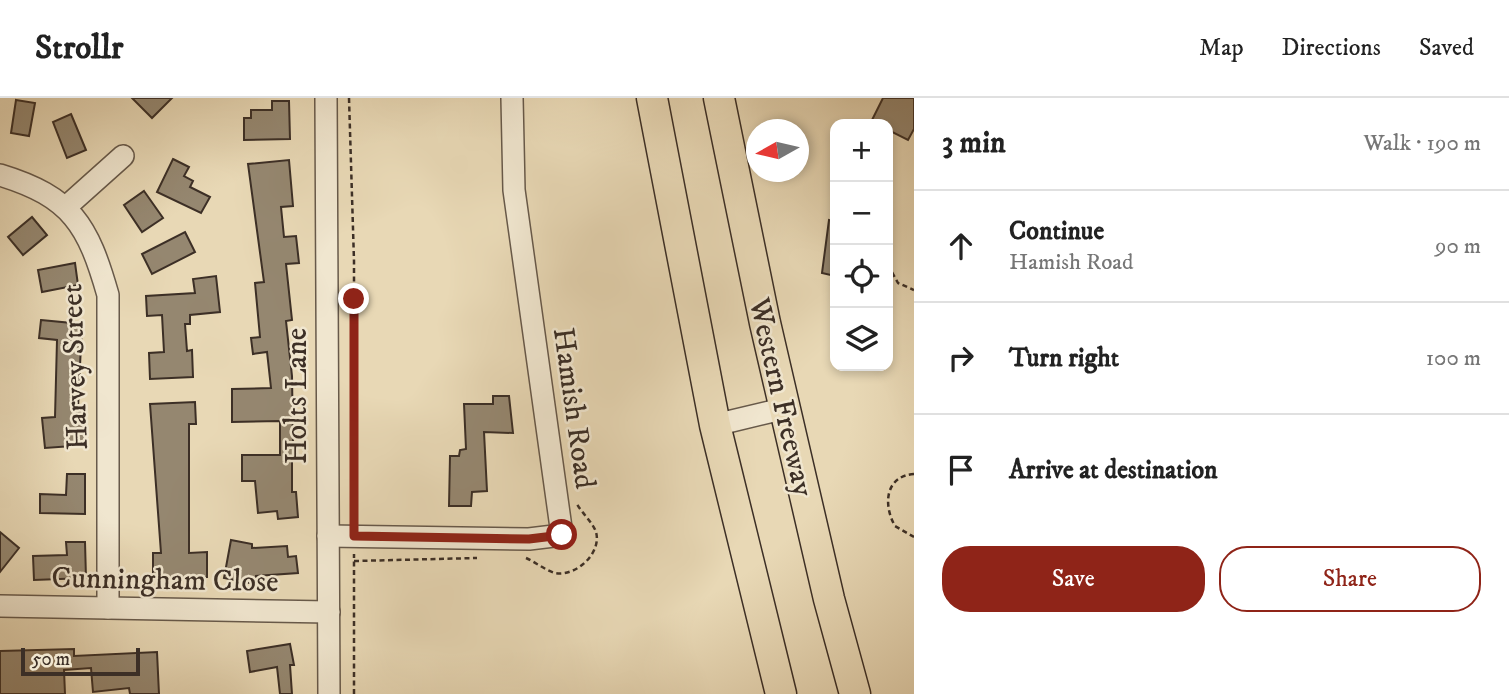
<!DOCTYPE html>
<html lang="en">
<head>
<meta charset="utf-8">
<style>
	:root { --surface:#fff; --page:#f2f2f2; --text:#222; --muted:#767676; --line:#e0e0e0; --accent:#8f2418 }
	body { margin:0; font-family:"IM FELL DW Pica",serif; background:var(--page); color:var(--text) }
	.controls { position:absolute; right:21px; top:21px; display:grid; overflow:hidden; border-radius:14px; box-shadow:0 4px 10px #0003 }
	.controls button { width:63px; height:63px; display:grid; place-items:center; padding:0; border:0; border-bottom:2px solid var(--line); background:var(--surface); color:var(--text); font:35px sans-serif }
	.compass { position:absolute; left:746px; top:21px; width:63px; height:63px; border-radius:50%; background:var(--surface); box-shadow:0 4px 10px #0003; rotate:262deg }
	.scale { position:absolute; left:21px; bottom:18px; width:119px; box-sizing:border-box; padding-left:7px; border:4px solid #3c2f26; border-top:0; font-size:19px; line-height:24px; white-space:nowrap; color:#3c2f26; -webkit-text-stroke:5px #f0e6cf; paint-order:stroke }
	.stop { position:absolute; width:21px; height:21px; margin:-16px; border:5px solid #8f2418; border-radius:50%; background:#fff }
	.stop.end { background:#8f2418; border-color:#fff; box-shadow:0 2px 7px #0008 }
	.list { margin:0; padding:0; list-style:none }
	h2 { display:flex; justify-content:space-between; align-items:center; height:91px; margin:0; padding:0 28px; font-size:30px }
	h2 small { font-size:23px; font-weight:400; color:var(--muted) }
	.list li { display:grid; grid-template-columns:46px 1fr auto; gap:21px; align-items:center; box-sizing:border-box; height:112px; padding:0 28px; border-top:2px solid var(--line) }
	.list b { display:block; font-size:26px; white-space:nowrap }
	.list p { margin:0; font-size:23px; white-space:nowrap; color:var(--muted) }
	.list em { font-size:23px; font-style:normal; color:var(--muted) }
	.actions { display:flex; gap:14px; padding:21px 28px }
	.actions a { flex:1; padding:16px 0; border:2px solid var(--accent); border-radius:28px; text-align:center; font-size:24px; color:var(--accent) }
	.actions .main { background:var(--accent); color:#fff }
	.icon { flex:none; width:38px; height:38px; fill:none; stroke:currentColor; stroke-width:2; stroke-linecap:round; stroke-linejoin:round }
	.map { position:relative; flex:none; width:914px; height:596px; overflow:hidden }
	header { display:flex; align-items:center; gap:42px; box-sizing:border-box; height:98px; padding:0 35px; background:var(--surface); border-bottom:2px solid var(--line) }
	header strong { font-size:33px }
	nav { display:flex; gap:38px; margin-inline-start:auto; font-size:24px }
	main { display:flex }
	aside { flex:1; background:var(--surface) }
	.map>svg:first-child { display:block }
</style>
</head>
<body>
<header>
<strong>Strollr</strong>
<nav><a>Map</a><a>Directions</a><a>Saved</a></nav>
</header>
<main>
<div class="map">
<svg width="914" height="596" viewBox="0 0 914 596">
	<rect width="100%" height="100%" fill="#e8d8b5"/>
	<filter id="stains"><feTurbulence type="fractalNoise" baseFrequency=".00286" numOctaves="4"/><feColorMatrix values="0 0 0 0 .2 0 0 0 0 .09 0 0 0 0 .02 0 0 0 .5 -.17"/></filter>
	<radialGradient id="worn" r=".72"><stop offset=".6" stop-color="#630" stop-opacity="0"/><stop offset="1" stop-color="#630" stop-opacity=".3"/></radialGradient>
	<g fill="#958770" stroke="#3c2f26" stroke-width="2">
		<path d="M132,0H172L152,20Z"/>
		<path d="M883,0H914V31L908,42L888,32V26H870Z"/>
		<path d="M16,2L35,5L29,38L11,35Z"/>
		<path d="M272,3H289L290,41L244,42V20H251V12H272Z"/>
		<path d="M71,16L86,52L67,60L53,24Z"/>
		<path d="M173,61L189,69L184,78L193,83L190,89L210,99L201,115L157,94Z"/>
		<path d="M289,62L293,108L281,109L284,139L296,138L299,165L286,166L292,222L286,223L292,278L293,344H296V362H292V394H296L298,419L278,421L277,413L258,415L255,383H242V357H280V323L232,324V291L271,290L267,254L253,256L251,240L260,239L255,185L264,184L248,66Z"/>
		<path d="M144,93L163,120L142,134L124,107Z"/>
		<path d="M32,119L47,137L23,157L8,139Z"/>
		<path d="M829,122L835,123V178L822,175Z"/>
		<path d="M185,134L195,154L152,176L142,156Z"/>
		<path d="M75,165L78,187L42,194L38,172Z"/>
		<path d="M216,178L220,214L190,217V226H185L187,253L192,252L193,279L150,281L149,255L164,254L162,217L147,218L146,198L195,195L193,181Z"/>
		<path d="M41,222L82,226L78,310H82L86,347L45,350L42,320L55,319L57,242L39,240Z"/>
		<path d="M493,298H509L513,335L484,334L487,393L472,394L471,408H449L450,358H459L460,352L466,351L464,306H493Z"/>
		<path d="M195,304L196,326H189V455L207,454V479L153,480V455H161L150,306Z"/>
		<path d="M67,376H85V416L40,415V396L66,397Z"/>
		<path d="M0,434L19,450L0,474Z"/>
		<path d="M231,442L252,446V450L287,448L288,459L296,458L298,475L256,478L255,486L224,480Z"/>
		<path d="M66,444H85L86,480L34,482L33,458L67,457Z"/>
		<path d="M290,546L294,567H290L292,596H280L277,569L250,574L247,553Z"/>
		<path d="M74,551V558L157,554L159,596H130L129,590L93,594L91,570L64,572L65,596H0V553Z"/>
	</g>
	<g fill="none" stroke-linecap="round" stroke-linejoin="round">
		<defs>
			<g id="minor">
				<path d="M326,0L329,596"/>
				<path d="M0,77C72,99 88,127 108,197V510"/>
				<path d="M66,109L123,58"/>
				<path d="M715,327L786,310"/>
				<path d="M328,438L529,441L562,437L514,92L512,0"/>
				<path d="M0,508L329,514"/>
			</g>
			<g id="highway">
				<path d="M652,0L715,327L781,596"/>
				<path d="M719,0L765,225L829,501L855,596"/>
			</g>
		</defs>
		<use href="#minor" stroke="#67594a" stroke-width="24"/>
		<use href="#highway" stroke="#3c2f26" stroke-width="33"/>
		<g stroke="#3c2f26" stroke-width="2.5" stroke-dasharray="5 3.5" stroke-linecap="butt">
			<path d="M349,0L354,163V421"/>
			<path d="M888,167L898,185L914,192"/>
			<path d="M914,376C885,378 883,407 895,428L914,439"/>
			<path d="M526,460C535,464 545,472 555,475C576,479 602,455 596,434C593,425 582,415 577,406"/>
			<path d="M354,463L477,460"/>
			<path d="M354,596V456"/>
		</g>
		<use href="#minor" stroke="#f0e6cf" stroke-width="21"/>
		<use href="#highway" stroke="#e8d8b5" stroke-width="30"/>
	</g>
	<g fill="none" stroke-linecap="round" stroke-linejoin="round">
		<path stroke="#8f2418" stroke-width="9" d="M354,201V438L529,441L562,437"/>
	</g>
	<g text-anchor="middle" stroke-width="5" stroke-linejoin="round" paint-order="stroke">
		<g font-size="30" fill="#3c2f26" stroke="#f0e6cf">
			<text transform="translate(74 269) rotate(-92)" y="10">Harvey Street</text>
			<text transform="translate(296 298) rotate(-90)" y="10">Holts Lane</text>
			<text transform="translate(782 299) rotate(77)" y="10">Western Freeway</text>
			<text transform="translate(575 310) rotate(82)" y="10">Hamish Road</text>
			<text transform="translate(165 481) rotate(1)" y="10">Cunningham Close</text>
		</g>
	</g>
	<rect width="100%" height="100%" filter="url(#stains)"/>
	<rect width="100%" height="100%" fill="url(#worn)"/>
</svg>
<div class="controls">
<button>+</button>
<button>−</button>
<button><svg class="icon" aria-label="locate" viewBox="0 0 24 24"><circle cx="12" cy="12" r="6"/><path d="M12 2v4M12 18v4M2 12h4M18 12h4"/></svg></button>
<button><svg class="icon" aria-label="layers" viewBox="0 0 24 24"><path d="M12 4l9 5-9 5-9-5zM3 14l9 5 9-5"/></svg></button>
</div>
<svg class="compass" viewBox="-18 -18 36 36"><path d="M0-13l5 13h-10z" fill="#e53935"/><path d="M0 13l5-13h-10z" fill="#767676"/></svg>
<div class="scale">50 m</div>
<div class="stop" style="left:562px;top:437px"></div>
<div class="stop end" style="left:354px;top:201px"></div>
</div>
<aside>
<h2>3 min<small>Walk · 190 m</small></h2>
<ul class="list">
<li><svg class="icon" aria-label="ahead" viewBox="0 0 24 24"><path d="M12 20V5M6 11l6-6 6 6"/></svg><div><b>Continue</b><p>Hamish Road</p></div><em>90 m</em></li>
<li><svg class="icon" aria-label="right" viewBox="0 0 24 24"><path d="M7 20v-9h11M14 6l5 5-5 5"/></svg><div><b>Turn right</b></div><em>100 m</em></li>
<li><svg class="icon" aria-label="arrive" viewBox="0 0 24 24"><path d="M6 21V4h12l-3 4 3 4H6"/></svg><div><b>Arrive at destination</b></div></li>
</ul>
<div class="actions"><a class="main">Save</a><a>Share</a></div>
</aside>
</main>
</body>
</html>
